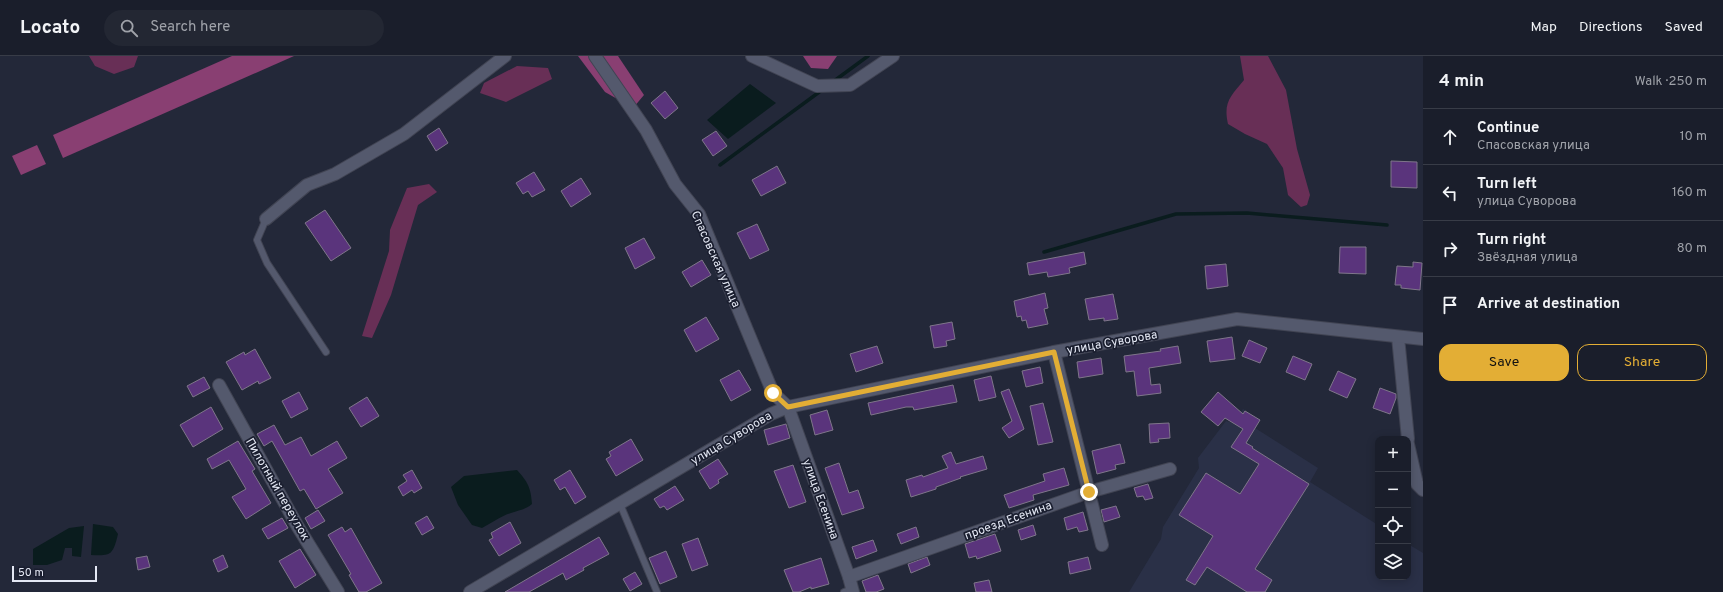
<!DOCTYPE html>
<html lang="en">
<head>
<meta charset="utf-8">
<style>
	:root { --surface:#1a1e2b; --page:#232733; --text:#f1f3f6; --muted:#9fa2a9; --line:#383c47; --accent:#e3ae35 }
	body { margin:0; font-family:Overpass,sans-serif; background:var(--page); color:var(--text) }
	.controls { position:absolute; right:12px; bottom:12px; display:grid; overflow:hidden; border-radius:8px; box-shadow:0 2px 10px #0003 }
	.controls button { width:36px; height:36px; display:grid; place-items:center; padding:0; border:0; border-bottom:1px solid var(--line); background:var(--surface); color:var(--text); font:20px sans-serif }
	.scale { position:absolute; left:12px; bottom:10px; width:85px; box-sizing:border-box; padding-left:4px; border:2px solid #e4e8f4; border-top:0; font-size:11px; line-height:14px; white-space:nowrap; color:#e4e8f4; -webkit-text-stroke:3px #1a1e2f; paint-order:stroke }
	.stop { position:absolute; width:12px; height:12px; margin:-9px; border:3px solid #e3ae35; border-radius:50%; background:#fff }
	.stop.end { background:#e3ae35; border-color:#fff; box-shadow:0 1px 4px #0008 }
	.list { margin:0; padding:0; list-style:none }
	h2 { display:flex; justify-content:space-between; align-items:center; height:52px; margin:0; padding:0 16px; font-size:17px }
	h2 small { font-size:13px; font-weight:400; color:var(--muted) }
	.list li { display:grid; grid-template-columns:26px 1fr auto; gap:12px; align-items:center; box-sizing:border-box; height:56px; padding:0 16px; border-top:1px solid var(--line) }
	.list b { display:block; font-size:15px; white-space:nowrap }
	.list p { margin:0; font-size:13px; white-space:nowrap; color:var(--muted) }
	.list em { font-size:13px; font-style:normal; color:var(--muted) }
	.actions { display:flex; gap:8px; padding:12px 16px }
	.actions a { flex:1; padding:9px 0; border:1px solid var(--accent); border-radius:12px; text-align:center; font-size:14px; color:var(--accent) }
	.actions .main { background:var(--accent); color:#111 }
	.icon { flex:none; width:22px; height:22px; fill:none; stroke:currentColor; stroke-width:2; stroke-linecap:round; stroke-linejoin:round }
	.map { position:relative; flex:none; width:1423px; height:536px; overflow:hidden }
	header { display:flex; align-items:center; gap:24px; box-sizing:border-box; height:56px; padding:0 20px; background:var(--surface); border-bottom:1px solid var(--line) }
	header strong { font-size:19px }
	nav { display:flex; gap:22px; margin-inline-start:auto; font-size:14px }
	.search { width:280px; height:36px; background:var(--page); display:flex; align-items:center; gap:10px; box-sizing:border-box; padding:0 14px; border-radius:22px; color:var(--muted); font-size:15px }
	main { display:flex }
	aside { flex:1; background:var(--surface) }
	.map>svg:first-child { display:block }
</style>
</head>
<body>
<header>
<strong>Locato</strong>
<div class="search"><svg class="icon" aria-label="search" viewBox="0 0 24 24"><circle cx="10" cy="10" r="6"/><path d="M15 15l6 6"/></svg>Search here</div>
<nav><a>Map</a><a>Directions</a><a>Saved</a></nav>
</header>
<main>
<div class="map">
<svg width="1423" height="536" viewBox="0 0 1423 536">
	<rect width="100%" height="100%" fill="#232839"/>
	<path fill="#2a3047" d="M1243,353L1260,364L1255,372L1318,412L1310,426L1378,469V521H1408V488L1423,497V536H1129L1161,483L1163,471L1199,412L1198,402L1226,365L1233,367Z"/>
	<g fill="#682f56">
		<path d="M89,0H138L134,11L114,18L95,10Z"/>
		<path d="M1240,0H1268L1286,34L1297,93L1310,139L1307,149L1301,151L1288,139L1283,112L1267,88L1245,78L1228,68C1223,46 1231,40 1244,24Z"/>
		<path d="M517,10L548,12L552,23L506,46L480,37L484,27Z"/>
		<path d="M429,128L437,136L418,149L391,239L372,282L362,280L389,195L390,174L407,132Z"/>
	</g>
	<g fill="#893f72">
		<path d="M232,0H294L63,102L53,79Z"/>
		<path d="M578,0H618L644,39L633,52L605,36Z"/>
		<path d="M803,0H837L828,13L811,12Z"/>
		<path d="M37,89L46,108L21,119L12,100Z"/>
	</g>
	<g fill="#0a1c1e">
		<path d="M750,28L776,47L728,83L707,64Z"/>
		<path d="M517,414C528,426 531,432 532,448C525,454 519,454 511,457C501,460 492,467 482,472L472,469L458,449L451,431L464,420Z"/>
		<path d="M93,468L113,471L118,478C113,499 111,500 91,499Z"/>
		<path d="M84,470L81,501L72,500V492H65L62,504L47,509H33V493L69,472Z"/>
	</g>
	<g fill="none" stroke-linecap="round" stroke-linejoin="round">
		<g stroke="#0a1c1e" stroke-width="3.5">
			<path d="M834,25L868,0"/>
			<path d="M720,109L822,34"/>
			<path d="M1044,196L1176,158L1247,157L1387,169"/>
		</g>
	</g>
	<g fill="#5a347c" stroke="#7f768a">
		<path d="M665,35L678,52L665,63L651,47Z"/>
		<path d="M439,72L448,87L436,95L427,80Z"/>
		<path d="M716,75L727,90L713,100L702,84Z"/>
		<path d="M1391,105L1417,106V132L1391,131Z"/>
		<path d="M777,110L786,127L761,140L752,124Z"/>
		<path d="M534,116L545,134L532,141L528,135L523,138L516,127Z"/>
		<path d="M581,122L591,138L571,151L561,135Z"/>
		<path d="M325,154L351,192L331,205L305,167Z"/>
		<path d="M757,168L769,194L750,203L737,177Z"/>
		<path d="M644,182L655,202L635,213L625,192Z"/>
		<path d="M1340,191H1366V218L1339,217Z"/>
		<path d="M1084,196L1086,208L1069,212L1070,217L1048,221L1047,216L1029,219L1027,207Z"/>
		<path d="M702,204L711,219L691,231L682,216Z"/>
		<path d="M1413,206L1422,207L1420,234L1401,232V229H1395L1397,210L1413,211Z"/>
		<path d="M1226,208L1228,230L1207,233L1205,210Z"/>
		<path d="M1045,237L1048,252L1044,253L1048,268L1028,272L1026,264L1022,265L1021,260L1017,261L1014,245Z"/>
		<path d="M1113,238L1118,263L1104,265V262L1089,264L1085,243Z"/>
		<path d="M706,261L719,283L696,296L684,274Z"/>
		<path d="M952,266L955,283L946,285L947,290L934,292L930,270Z"/>
		<path d="M1232,281L1235,303L1210,306L1207,285Z"/>
		<path d="M1249,284L1267,292L1260,307L1242,300Z"/>
		<path d="M877,290L883,307L856,316L850,298Z"/>
		<path d="M1178,290L1181,307L1149,312L1151,329L1160,328L1161,337L1137,340L1134,315L1126,316L1124,300L1161,295L1160,293Z"/>
		<path d="M255,293L271,322L259,328L258,325L242,334L226,306L244,296L245,299Z"/>
		<path d="M1293,300L1312,308L1305,324L1286,316Z"/>
		<path d="M1101,302L1103,318L1079,322L1077,306Z"/>
		<path d="M1040,311L1043,327L1026,331L1022,315Z"/>
		<path d="M739,314L751,334L731,345L720,324Z"/>
		<path d="M1338,315L1356,323L1347,342L1329,334Z"/>
		<path d="M991,320L996,341L979,345L974,324Z"/>
		<path d="M204,321L210,332L193,341L187,330Z"/>
		<path d="M953,329L957,346L914,354L913,351H906L871,359L868,347Z"/>
		<path d="M1380,332L1396,338V342L1390,358L1373,352Z"/>
		<path d="M1009,333L1024,373L1009,382L1002,372L1012,365L1001,336Z"/>
		<path d="M299,336L308,353L291,362L282,345Z"/>
		<path d="M1218,336L1243,358L1245,355L1260,364L1246,387L1253,391L1252,392L1309,428L1255,513L1272,524L1265,536H1247L1207,511L1195,529L1186,524L1213,480L1179,459L1206,417L1240,438L1259,408L1231,391L1243,373L1225,362L1218,370L1201,356Z"/>
		<path d="M367,341L379,360L361,371L349,352Z"/>
		<path d="M1043,347L1053,386L1038,389L1030,350Z"/>
		<path d="M211,351L223,373L193,391L180,369Z"/>
		<path d="M827,354L833,374L815,379L810,359Z"/>
		<path d="M1169,367L1170,382L1158,383L1159,386L1150,387L1149,368Z"/>
		<path d="M786,368L790,382L768,389L764,374Z"/>
		<path d="M274,369L285,389L301,381L311,400L337,385L347,402L328,413L343,437L316,453L304,433L300,435L272,385L264,390L257,378Z"/>
		<path d="M631,383L643,404L616,420L606,403L611,400L609,396Z"/>
		<path d="M238,385L255,413L252,415L271,447L246,463L232,441L246,433L229,404L212,413L207,403Z"/>
		<path d="M1120,388L1125,407L1115,409L1116,413L1097,418L1092,395Z"/>
		<path d="M951,396L956,408L983,400L987,413L960,421L961,422L936,431V433L911,441L906,424L922,419L923,421L948,412L942,400Z"/>
		<path d="M718,403L728,418L718,424L719,427L710,433L699,415Z"/>
		<path d="M839,407L849,437L858,434L864,452L842,459L825,412Z"/>
		<path d="M793,409L806,446L789,452L774,415Z"/>
		<path d="M1064,412L1069,429L1033,439L1034,444L1009,452L1004,439L1045,425L1043,418Z"/>
		<path d="M412,414L422,432L414,437L412,434L403,440L398,431L407,425L403,419Z"/>
		<path d="M570,414L586,441L575,448L565,431L560,434L554,424Z"/>
		<path d="M1148,428L1153,442L1145,444L1143,440L1137,441L1134,432Z"/>
		<path d="M675,430L684,444L667,454L664,450L660,452L654,443Z"/>
		<path d="M1116,450L1120,461L1104,466L1101,454Z"/>
		<path d="M318,454L325,465L311,473L305,462Z"/>
		<path d="M1083,456L1088,474L1079,476L1077,471L1067,474L1064,462Z"/>
		<path d="M427,460L434,472L422,479L415,467Z"/>
		<path d="M282,462L288,472L268,483L262,473Z"/>
		<path d="M510,466L521,487L499,500L489,484L493,482L491,477Z"/>
		<path d="M1033,469L1036,479L1021,484L1018,474Z"/>
		<path d="M342,471L345,476L351,472L382,527L366,536H359L349,519L351,518L328,479Z"/>
		<path d="M916,471L919,481L901,488L897,478Z"/>
		<path d="M995,478L1001,495L977,503L976,500L969,502L965,488Z"/>
		<path d="M599,481L609,498L583,512L584,514L566,524L563,517L529,536H505Z"/>
		<path d="M698,482L708,509L692,515L682,488Z"/>
		<path d="M873,484L877,495L856,503L852,491Z"/>
		<path d="M300,493L316,519L295,532L279,505Z"/>
		<path d="M666,495L677,521L660,528L649,502Z"/>
		<path d="M223,499L228,511L218,516L213,504Z"/>
		<path d="M147,500L150,511L138,514L136,502Z"/>
		<path d="M927,501L930,509L911,517L908,508Z"/>
		<path d="M1088,501L1091,513L1070,518L1068,506Z"/>
		<path d="M821,502L829,528L811,533V531L799,536H793L784,514Z"/>
		<path d="M635,516L642,528L630,535L623,523Z"/>
		<path d="M878,519L884,533L876,536H866L862,525Z"/>
		<path d="M989,524L992,536H976L974,527Z"/>
	</g>
	<g fill="none" stroke-linecap="round" stroke-linejoin="round">
		<defs>
			<g id="lane">
				<path d="M266,163L257,184L267,207L326,296"/>
				<path d="M620,448L657,536"/>
				<path d="M844,536L852,533"/>
			</g>
			<g id="street">
				<path d="M595,0L646,74L675,128L699,158L773,337L788,351L849,521L853,536"/>
				<path d="M752,0L817,30L850,29L893,0"/>
				<path d="M266,163L307,129L335,118L404,78L505,0"/>
				<path d="M1398,281L1408,383"/>
				<path d="M1054,296L1102,489"/>
				<path d="M219,329L298,471L338,536"/>
				<path d="M1408,388L1417,428L1423,434"/>
				<path d="M849,521L1089,436L1170,413"/>
				<path d="M470,536L771,358L788,351L1054,296L1237,263L1423,283"/>
			</g>
		</defs>
		<use href="#lane" stroke="#414453" stroke-width="8"/>
		<use href="#street" stroke="#414453" stroke-width="14"/>
		<use href="#lane" stroke="#54596d" stroke-width="6"/>
		<use href="#street" stroke="#54596d" stroke-width="12"/>
	</g>
	<g fill="none" stroke-linecap="round" stroke-linejoin="round">
		<path stroke="#e3ae35" stroke-width="5" d="M773,337L788,351L1054,296L1089,436"/>
	</g>
	<g text-anchor="middle" stroke-width="3.5" stroke-linejoin="round" paint-order="stroke">
		<g font-size="12" fill="#e4e8f4" stroke="#1a1e2f">
			<text transform="translate(716 203) rotate(66)" y="4">Спасовская улица</text>
			<text transform="translate(1112 286) rotate(-10)" y="4">улица Суворова</text>
			<text transform="translate(731 382) rotate(-31)" y="4">улица Суворова</text>
			<text transform="translate(278 433) rotate(60)" y="4">Пилотный переулок</text>
			<text transform="translate(821 443) rotate(70)" y="4">улица Есенина</text>
			<text transform="translate(1008 464) rotate(-20)" y="4">проезд Есенина</text>
		</g>
	</g>
</svg>
<div class="controls">
<button>+</button>
<button>−</button>
<button><svg class="icon" aria-label="locate" viewBox="0 0 24 24"><circle cx="12" cy="12" r="6"/><path d="M12 2v4M12 18v4M2 12h4M18 12h4"/></svg></button>
<button><svg class="icon" aria-label="layers" viewBox="0 0 24 24"><path d="M12 4l9 5-9 5-9-5zM3 14l9 5 9-5"/></svg></button>
</div>
<div class="scale">50 m</div>
<div class="stop" style="left:773px;top:337px"></div>
<div class="stop end" style="left:1089px;top:436px"></div>
</div>
<aside>
<h2>4 min<small>Walk · 250 m</small></h2>
<ul class="list">
<li><svg class="icon" aria-label="ahead" viewBox="0 0 24 24"><path d="M12 20V5M6 11l6-6 6 6"/></svg><div><b>Continue</b><p>Спасовская улица</p></div><em>10 m</em></li>
<li><svg class="icon" aria-label="left" viewBox="0 0 24 24"><path d="M17 20v-9H6M10 6l-5 5 5 5"/></svg><div><b>Turn left</b><p>улица Суворова</p></div><em>160 m</em></li>
<li><svg class="icon" aria-label="right" viewBox="0 0 24 24"><path d="M7 20v-9h11M14 6l5 5-5 5"/></svg><div><b>Turn right</b><p>Звёздная улица</p></div><em>80 m</em></li>
<li><svg class="icon" aria-label="arrive" viewBox="0 0 24 24"><path d="M6 21V4h12l-3 4 3 4H6"/></svg><div><b>Arrive at destination</b></div></li>
</ul>
<div class="actions"><a class="main">Save</a><a>Share</a></div>
</aside>
</main>
</body>
</html>
